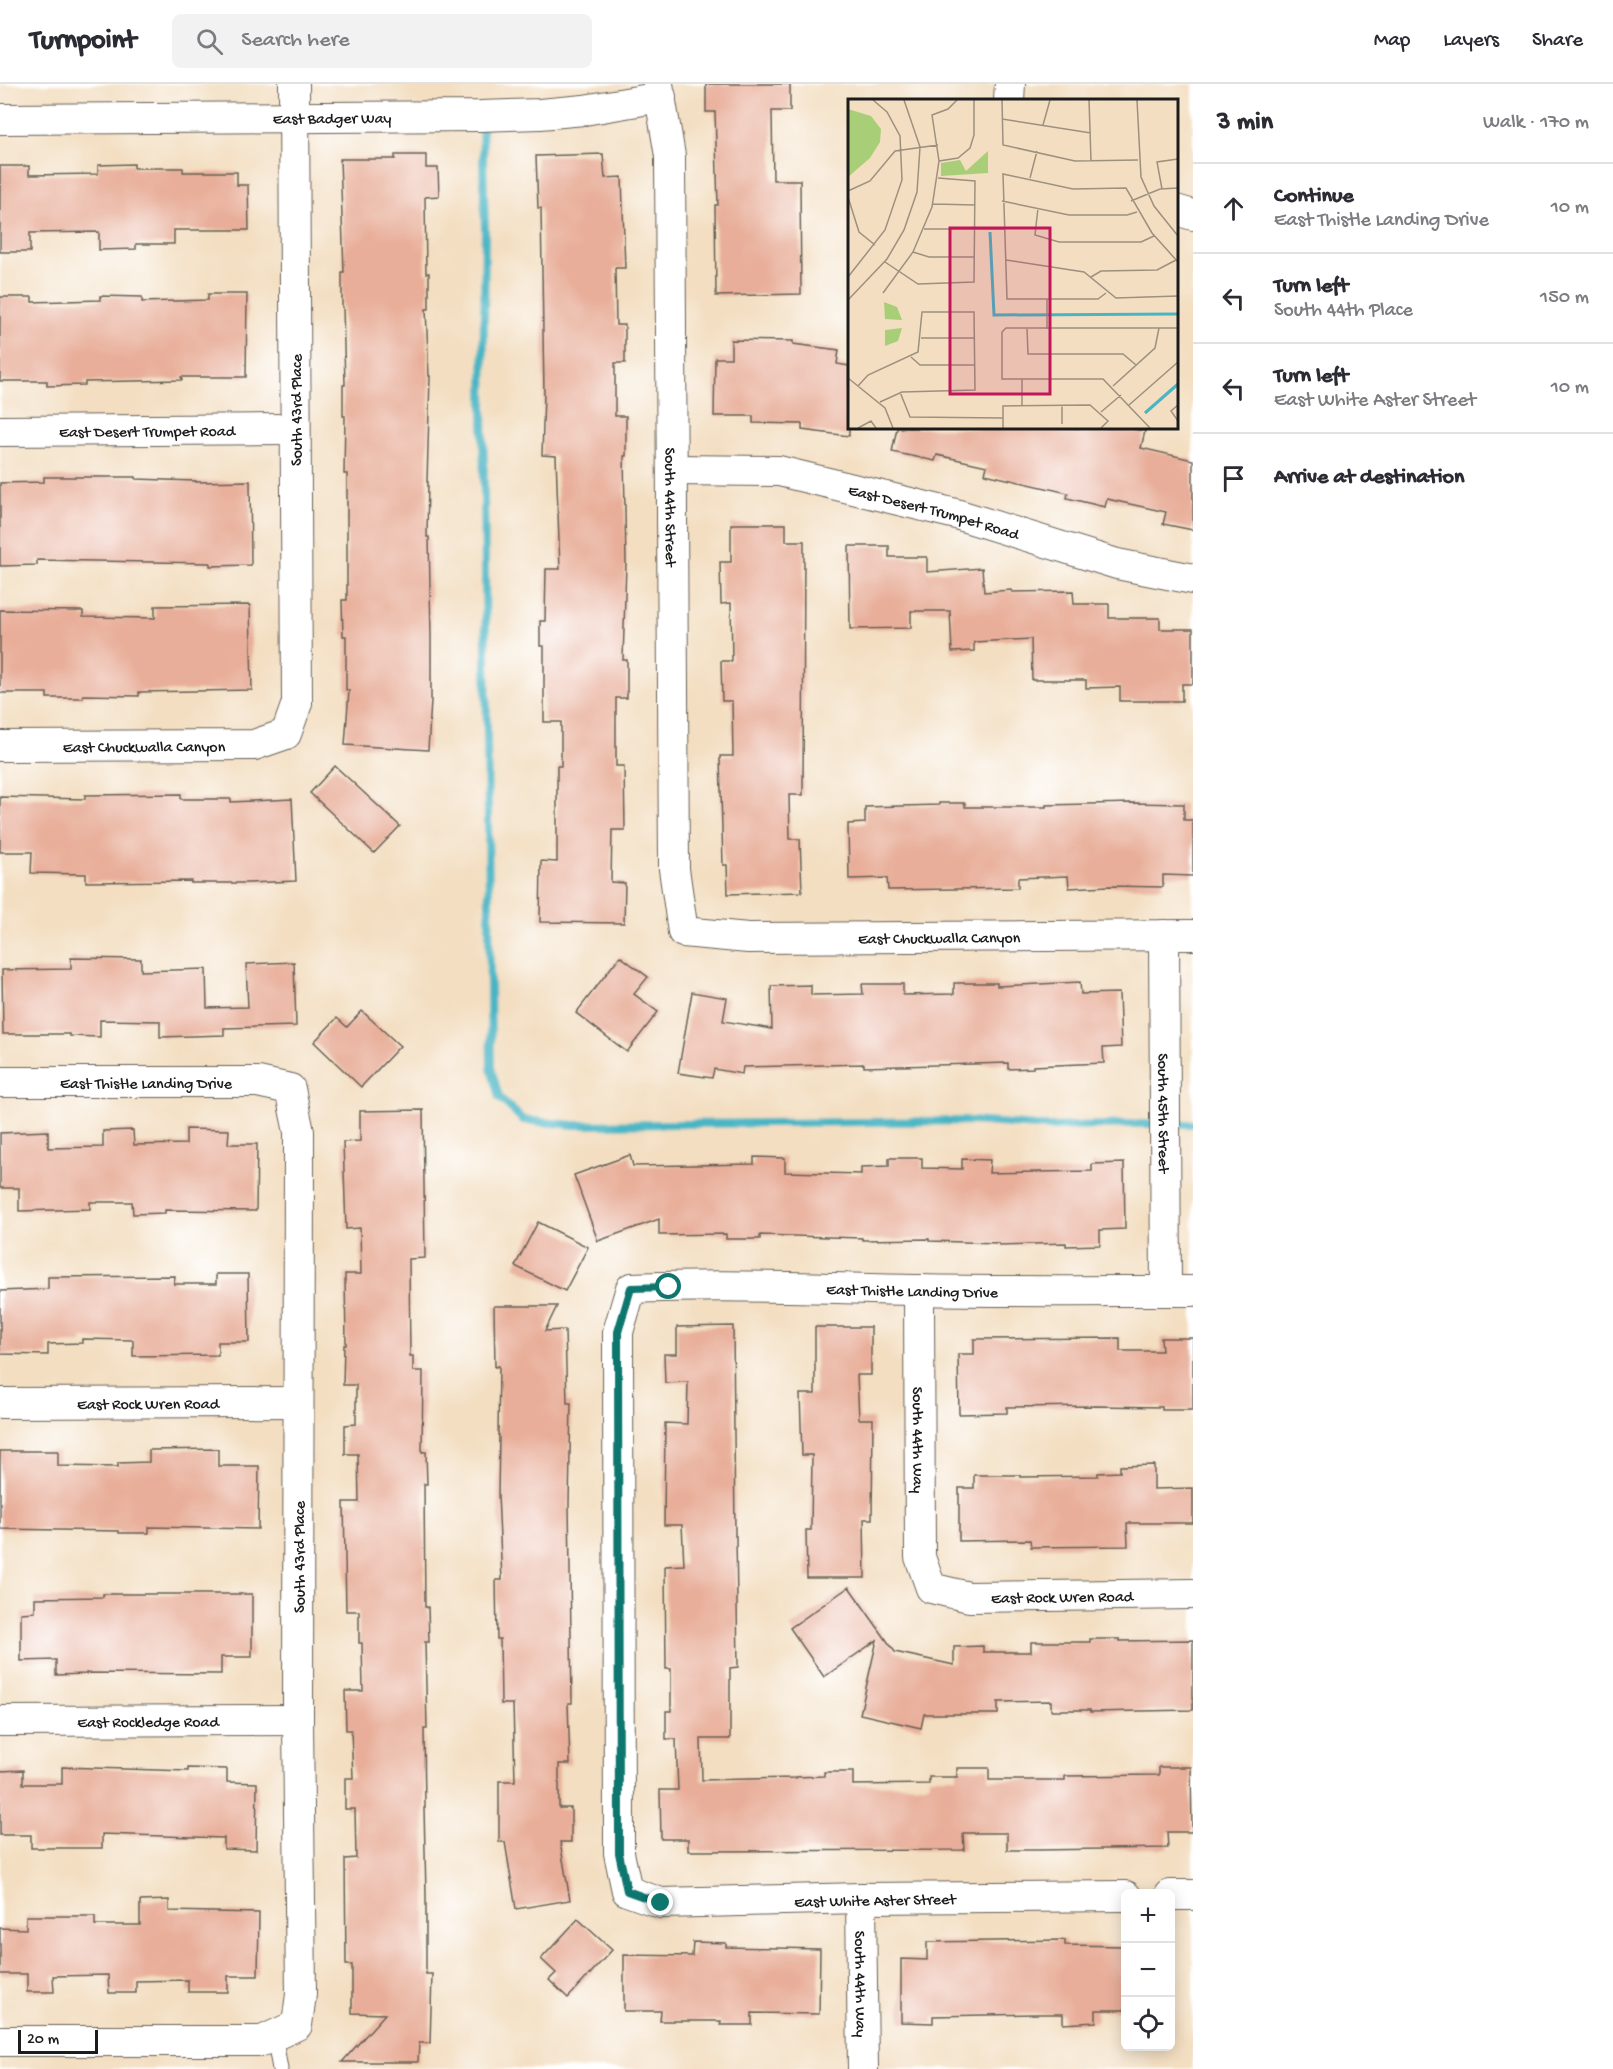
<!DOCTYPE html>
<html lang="en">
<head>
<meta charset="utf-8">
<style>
	:root { --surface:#fff; --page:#f2f2f3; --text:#2b2b33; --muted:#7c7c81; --line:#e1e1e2 }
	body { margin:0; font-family:"Gochi Hand",sans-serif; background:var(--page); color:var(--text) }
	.controls { position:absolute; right:18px; bottom:18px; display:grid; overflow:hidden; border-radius:9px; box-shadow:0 3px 15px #0003 }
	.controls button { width:54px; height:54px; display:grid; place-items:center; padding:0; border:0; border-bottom:2px solid var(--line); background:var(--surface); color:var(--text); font:30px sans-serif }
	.scale { position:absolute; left:18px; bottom:15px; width:80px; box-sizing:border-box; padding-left:6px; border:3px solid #1c1c1c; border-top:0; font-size:16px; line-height:21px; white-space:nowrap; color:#1c1c1c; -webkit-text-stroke:4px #fff; paint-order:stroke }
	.stop { position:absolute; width:18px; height:18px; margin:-14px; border:4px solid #0f766e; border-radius:50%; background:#fff }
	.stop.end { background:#0f766e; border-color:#fff; box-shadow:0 2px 6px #0008 }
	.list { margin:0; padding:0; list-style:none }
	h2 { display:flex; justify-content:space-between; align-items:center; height:78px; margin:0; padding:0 24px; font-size:26px }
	h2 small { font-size:20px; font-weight:400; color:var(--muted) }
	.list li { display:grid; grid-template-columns:39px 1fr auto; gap:18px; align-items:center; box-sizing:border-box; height:90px; padding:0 24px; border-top:2px solid var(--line) }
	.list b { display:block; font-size:22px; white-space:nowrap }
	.list p { margin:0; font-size:20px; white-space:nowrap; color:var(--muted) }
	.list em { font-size:20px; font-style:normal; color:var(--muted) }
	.icon { flex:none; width:33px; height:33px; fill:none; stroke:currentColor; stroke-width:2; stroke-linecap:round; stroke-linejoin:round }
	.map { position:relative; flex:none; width:1193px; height:1985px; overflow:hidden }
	header { display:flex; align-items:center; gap:36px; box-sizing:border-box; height:84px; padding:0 30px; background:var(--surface); border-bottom:2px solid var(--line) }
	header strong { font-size:28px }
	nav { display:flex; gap:33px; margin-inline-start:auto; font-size:21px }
	.search { width:420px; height:54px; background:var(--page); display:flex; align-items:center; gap:15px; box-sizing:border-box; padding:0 21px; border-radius:9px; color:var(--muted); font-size:22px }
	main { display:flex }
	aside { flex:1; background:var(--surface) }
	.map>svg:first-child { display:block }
</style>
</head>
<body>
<header>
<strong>Turnpoint</strong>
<div class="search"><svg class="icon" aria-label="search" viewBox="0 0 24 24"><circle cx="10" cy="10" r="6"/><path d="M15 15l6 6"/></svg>Search here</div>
<nav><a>Map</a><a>Layers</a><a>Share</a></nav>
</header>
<main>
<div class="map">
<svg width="1193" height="1985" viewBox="0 0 1193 1985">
	<rect width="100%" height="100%" fill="#fff"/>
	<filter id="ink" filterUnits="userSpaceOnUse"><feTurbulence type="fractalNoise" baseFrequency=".0167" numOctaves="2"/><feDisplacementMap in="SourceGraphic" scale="12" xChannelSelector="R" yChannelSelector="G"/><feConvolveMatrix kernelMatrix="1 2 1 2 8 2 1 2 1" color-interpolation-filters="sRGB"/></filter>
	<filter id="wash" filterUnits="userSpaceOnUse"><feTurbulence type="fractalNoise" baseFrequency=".008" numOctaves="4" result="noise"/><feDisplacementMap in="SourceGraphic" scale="24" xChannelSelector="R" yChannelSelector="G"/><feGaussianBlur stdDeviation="1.35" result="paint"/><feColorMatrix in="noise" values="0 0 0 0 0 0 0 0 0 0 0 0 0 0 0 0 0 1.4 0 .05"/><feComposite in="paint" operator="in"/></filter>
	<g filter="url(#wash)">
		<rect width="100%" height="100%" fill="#f3dec1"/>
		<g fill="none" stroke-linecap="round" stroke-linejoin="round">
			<path stroke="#48b5c4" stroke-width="8" d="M482,36L485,147L483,324L491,984L499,1013L523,1036L574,1041L970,1037L1051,1043L1129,1040H1193"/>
		</g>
		<g id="blocks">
			<g fill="#e8ae99">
				<path d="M706,0H790V27H772L773,96H800L801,210L716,212L715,121H718L715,28H706Z"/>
				<path d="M603,70L605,94L622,93L624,156L625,184H615L616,241H625V279H615V332H626V372H624L626,480L623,576H627V614H616V682H624L625,746H612L611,798L625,799L624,839L540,838L541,777L557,778V682H561V638H544V562H540V537H545L546,485H560L556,372L542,371L544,310L541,124H538L536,72Z"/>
				<path d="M395,71H426V84H438L439,112L425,113L426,189H429V225H426L429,292H430L427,398H428L427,453H429L431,552V617L428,666L345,661L349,606H346V552H343L342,516H347V390H344L345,332H343V301H345L343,223H342V188H344L340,75H395Z"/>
				<path d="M134,80V84H183V88H237V101H248L249,146H174V160H136V165L99,166V148L30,149V168H0V82H29V91L98,90V81Z"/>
				<path d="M208,210H247L246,293H181L182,296L85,298V301L47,302V297H0V213H32V218L100,216V212L142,213V218L208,216Z"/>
				<path d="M731,256L793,257V260L839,266L837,280L849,282V352L802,346V340L753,339V332H714L715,274H731Z"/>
				<path d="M897,344H1128L1145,347L1141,364L1193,376V446L1163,440L1166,428L1107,415L1105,423L1067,414L1068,409L985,390L987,382L937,371L935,377L892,368Z"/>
				<path d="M44,393H136V395L196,397V398L250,397L251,481L210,482V479L37,476V481L0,482V399L44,398Z"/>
				<path d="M731,440H786V457H804L803,711H789L790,755H800L802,808L728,810L727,781H723L720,672H733L732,617H722L721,577H732L731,519L721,520L720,478H731Z"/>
				<path d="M849,462H889V473H927V488L982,484L984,508L1011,506L1012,508L1073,507L1074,520H1109V534H1160V545H1193V600H1182V617H1120V603L1086,604V596H1032L1031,555L974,558V567L952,568L950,527H911V544L850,545Z"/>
				<path d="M250,521L252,606L139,608V612L83,611V614H47V609H0V526L83,527V533L155,534V522Z"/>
				<path d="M335,682L400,742L374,769L310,709Z"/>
				<path d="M181,710V715H231V718L292,715L296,797L248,799H191V797L86,798V790L31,789L32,768H0V713L85,715V711Z"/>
				<path d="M939,719H965V723H1046V721L1132,719L1184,720V736H1193V792L1163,791V803L1109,802L1069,804L1068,792L1018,794V804L888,806L887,794L849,795L848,740L865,739V723L939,721Z"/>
				<path d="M620,872L648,893L634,910L658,928L627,968L576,929Z"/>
				<path d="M71,874L141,875V887L206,885L207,924L248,923L246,880L294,878L296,942L224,944V951L160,953V937L100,936V953L70,952V950H3L2,886L71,885Z"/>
				<path d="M1080,898L1081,910L1119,909L1121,963L1103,964L1104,979L1033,982V984L1008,985V979L864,983V980L743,983L742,990L714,985L712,994L678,989L692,908L727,914L723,937L772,945L771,902L811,901V911L863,910L862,900H903V911L954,910V899H997V902Z"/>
				<path d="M362,927L400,962L361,1003L314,958L337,934L347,943Z"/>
				<path d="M423,1026L425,1174L409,1175L410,1272H413V1287H423L422,1368H426L427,1400H424L425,1523H428L429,1558H425L427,1645H424L425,1724H424L426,1811V1890H432L430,1959H419L418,1978H342L385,1930L352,1929V1881H346L345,1775L356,1774L355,1725H345V1694H353L351,1646H346L345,1607H363L362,1559H359V1527H346L344,1418H359L358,1370H345V1341L356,1340V1301H343L344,1261H346L345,1190H361L360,1144L346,1145L343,1058L360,1057V1027Z"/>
				<path d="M186,1045L229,1046L228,1060H257L256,1127L165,1126V1129L133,1130L132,1118H90V1125L19,1127V1104H0V1049L48,1047V1064L103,1063V1047L133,1046L134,1061L186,1060Z"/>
				<path d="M630,1071L633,1082L754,1080V1073L785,1074V1088L861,1090V1083L889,1082V1074H922V1084L962,1085V1075L990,1076L989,1089L1092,1087V1080L1124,1079L1125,1145L1100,1146V1161L1066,1162V1159L999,1161V1159L929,1157V1155L862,1156V1154L760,1151V1155H726V1150L659,1151V1135L598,1157L574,1091Z"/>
				<path d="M538,1138L588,1163L565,1207L515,1182Z"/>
				<path d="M216,1190H248L249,1258H218V1271L133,1272V1256L82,1255V1259L48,1260V1271L0,1270V1207L48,1205V1193L175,1192L174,1200H216Z"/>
				<path d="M494,1222H557L545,1247L565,1246L567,1319H571L569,1420L572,1619H568L570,1680H559V1724H571V1758H560L570,1816L516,1825L505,1758H499V1697H515L513,1620H501L500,1555H497L496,1496H502L498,1411L499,1351H498L499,1282L495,1283Z"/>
				<path d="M733,1242L735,1452H736L738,1583L730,1584V1655H701L702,1696L796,1694V1693L824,1692V1688H853V1701L929,1700V1693H957V1684H989V1696H1065V1692L1159,1691V1683H1191L1192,1748H1167L1168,1764L1038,1766H1007V1749H963L964,1766L688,1767V1755H661L660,1706H678L676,1655H666V1627H671V1585H666L665,1482L684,1481L682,1441H664L665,1339L687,1340L688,1298L665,1299L664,1270H677V1243Z"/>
				<path d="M815,1243H871V1291H857L859,1335H873L872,1435H864L865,1494H807L806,1446H811L812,1371H802L800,1310H815Z"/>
				<path d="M1120,1254V1267H1162L1161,1254H1193V1326H1162V1323L1097,1322L1007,1323V1329L959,1330L958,1270H974V1255Z"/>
				<path d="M218,1365V1382H259L258,1445L149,1443V1449H119V1447L0,1445V1367H58V1382L118,1383V1379L149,1378V1366Z"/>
				<path d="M1154,1381V1405L1193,1404V1439H1127L1128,1462L1031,1463L1030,1456L959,1457V1404H974V1391H1020V1393L1098,1392V1389L1120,1388V1382Z"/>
				<path d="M849,1503L895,1568L954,1581V1563L983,1562V1568H1031V1558H1090V1555H1120V1557L1193,1556V1626L1090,1628V1626H1051V1617L998,1618V1630H924L921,1644L860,1630L877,1556L824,1593L790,1544Z"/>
				<path d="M103,1510H252V1573H221V1590L86,1589V1590L56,1591V1576L21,1577V1529L35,1528V1514L103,1513Z"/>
				<path d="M62,1683L188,1687V1684L227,1685V1698L257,1699L256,1766L224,1765V1754L102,1750V1764H31V1751H0V1687L23,1686V1700H62Z"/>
				<path d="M169,1816V1827L259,1829L258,1892H228V1908H188V1896L136,1897V1909H109L108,1891L53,1892L54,1908H27V1890H0V1844L26,1845V1832H95V1841H140V1817Z"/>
				<path d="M578,1835L612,1866L568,1914L549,1896L556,1889L541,1875Z"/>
				<path d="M1065,1856V1861L1125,1862V1926H1096V1938L1063,1940V1930H1036L933,1932V1939L901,1938V1875L927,1876V1858Z"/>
				<path d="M693,1858L726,1859V1863L820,1865L819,1930L752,1929V1941H720L721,1937H660L661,1927H624V1871L692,1872Z"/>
			</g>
		</g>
	</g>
	<g filter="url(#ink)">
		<use href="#blocks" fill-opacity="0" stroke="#676056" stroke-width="1.5"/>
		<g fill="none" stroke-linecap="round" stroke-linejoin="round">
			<defs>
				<path id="service" d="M274,1951L280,1985"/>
				<g id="minor">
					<path id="s1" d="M658,0L670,72L674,785L683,848L748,854L1193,851"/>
					<path d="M1009,16L1010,0"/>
					<path id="s2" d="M0,35L481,32L540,30L584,26L661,13"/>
					<path d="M1176,126L1193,131"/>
					<path id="s3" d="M0,347L295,345"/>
					<path id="s4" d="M672,386L779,387L956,430L1117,480L1193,495"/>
					<path id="s5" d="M0,662L254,661L286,650L297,619L294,0"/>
					<path id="s6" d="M1164,851L1166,1207"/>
					<path id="s7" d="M0,998H258L290,1005L299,1048L298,1636L301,1910L297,1941L262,1957H0"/>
					<path id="s8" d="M919,1206L920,1473L931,1504L969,1513L1193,1510"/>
					<path id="s9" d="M0,1319L298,1318"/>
					<path id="s10" d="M0,1637L298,1636"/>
					<path d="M1170,1811H1193"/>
					<path id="s11" d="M1126,1812L861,1814L661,1819L627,1807L619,1769L618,1248L631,1204C727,1200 823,1204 919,1206C1010,1208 1102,1207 1193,1207"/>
					<path id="s12" d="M861,1814L863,1985"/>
				</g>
			</defs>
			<use href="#service" stroke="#676056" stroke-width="17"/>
			<use href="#minor" stroke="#676056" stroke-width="32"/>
			<use href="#service" stroke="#fff" stroke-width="15"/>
			<use href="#minor" stroke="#fff" stroke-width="30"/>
		</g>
	</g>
	<g fill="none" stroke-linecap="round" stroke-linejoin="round" filter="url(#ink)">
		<path stroke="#0f766e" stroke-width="8" d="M661,1819L627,1807L619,1769L618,1248L631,1204L669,1203"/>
	</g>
	<g text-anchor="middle" stroke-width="5" stroke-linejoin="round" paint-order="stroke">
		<g font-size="16" fill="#1c1c1c" stroke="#fff">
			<text dy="6" stroke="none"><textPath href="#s2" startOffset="332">East Badger Way</textPath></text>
			<text transform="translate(295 326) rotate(-90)" y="6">South 43rd Place</text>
			<text dy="6" stroke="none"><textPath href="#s3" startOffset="147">East Desert Trumpet Road</textPath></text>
			<text dy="6" stroke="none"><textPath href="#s1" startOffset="424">South 44th Street</textPath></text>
			<text dy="6" stroke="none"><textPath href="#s4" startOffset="267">East Desert Trumpet Road</textPath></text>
			<text dy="6" stroke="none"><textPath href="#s5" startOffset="144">East Chuckwalla Canyon</textPath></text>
			<text dy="6" stroke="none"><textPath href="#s1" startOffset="1106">East Chuckwalla Canyon</textPath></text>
			<text dy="6" stroke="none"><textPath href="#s7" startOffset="146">East Thistle Landing Drive</textPath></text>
			<text dy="6" stroke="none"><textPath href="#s6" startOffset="178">South 45th Street</textPath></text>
			<text dy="6" stroke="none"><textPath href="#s11" startOffset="1388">East Thistle Landing Drive</textPath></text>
			<text dy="6" stroke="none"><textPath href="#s9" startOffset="148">East Rock Wren Road</textPath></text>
			<text dy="6" stroke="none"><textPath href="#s8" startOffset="150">South 44th Way</textPath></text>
			<text transform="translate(298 1473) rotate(-90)" y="6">South 43rd Place</text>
			<text dy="6" stroke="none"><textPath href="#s8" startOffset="432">East Rock Wren Road</textPath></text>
			<text dy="6" stroke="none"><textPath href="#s10" startOffset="148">East Rockledge Road</textPath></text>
			<text transform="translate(875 1815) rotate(-1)" y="6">East White Aster Street</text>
			<text dy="6" stroke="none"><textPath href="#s12" startOffset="86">South 44th Way</textPath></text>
		</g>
	</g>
	<g transform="translate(848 15)">
		<rect width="330" height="330" fill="#f3dec1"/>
		<path d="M0,10L23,17L33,30L32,43L22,59L0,78ZM140,52V74L93,77V64L112,61L118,72ZM36,203L49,208L54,221L37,220ZM54,229L50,242L37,247V231Z" fill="#a9ce78"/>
		<path fill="none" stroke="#48b5c4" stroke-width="3" d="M142,133L146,216L330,215M297,314L330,285"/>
		<path fill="none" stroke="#9d907f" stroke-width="1.5" d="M154,1L155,46L227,62L290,61M241,1L243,62M289,1L293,78L306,107L330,137M154,20L243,34M195,26L202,1M91,62L110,59L122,49L126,36V1M182,79L189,52M314,90L309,63L330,60M0,92L22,82L47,52L90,46M0,98L11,133L27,146M154,102L221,116H279L289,113M283,102L312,90L330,89M85,105L127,106M190,109L187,136L211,143H293L306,137M76,130H157M65,153L81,158H127M158,161L236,173L268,199L330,197M37,163L70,185L126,183L127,82L90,79M0,178L37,131L54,81L52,37L39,13L25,1M243,178L253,172L309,171L328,161M35,194L65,153L84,108L91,62L84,16L100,10L109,1M258,194L250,200H159L155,75L225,90L278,89L304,134L330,163M199,200V230M0,201L39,160L56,131L69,93L72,48L56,1M179,230L180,255H275L288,266M73,239H127M63,258L72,266H127M0,279L37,309L45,329M174,280V306M10,287L20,276L70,253L74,213H126L127,291L54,293L32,303M265,287L307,249L311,229M52,293L62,318L155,319M214,306V325M281,306L330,263M330,306L323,312L330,322M253,313L273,296M10,329L23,322L28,329M155,329V307L242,306L260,322L253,329M302,329L255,280H154V233L158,229H330"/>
		<path fill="#c2185b" fill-opacity="0.15" stroke="#c2185b" stroke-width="3" d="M102,129H202V295H102Z"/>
		<rect width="330" height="330" fill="none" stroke="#1c1c1c" stroke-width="3"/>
	</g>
</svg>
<div class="controls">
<button>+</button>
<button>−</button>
<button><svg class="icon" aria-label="locate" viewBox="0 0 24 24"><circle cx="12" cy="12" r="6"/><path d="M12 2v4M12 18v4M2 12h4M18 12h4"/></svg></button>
</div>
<div class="scale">20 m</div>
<div class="stop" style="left:669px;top:1203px"></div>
<div class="stop end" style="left:661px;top:1819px"></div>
</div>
<aside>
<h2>3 min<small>Walk · 170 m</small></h2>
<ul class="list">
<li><svg class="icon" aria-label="ahead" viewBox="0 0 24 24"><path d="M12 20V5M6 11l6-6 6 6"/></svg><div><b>Continue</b><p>East Thistle Landing Drive</p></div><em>10 m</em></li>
<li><svg class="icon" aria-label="left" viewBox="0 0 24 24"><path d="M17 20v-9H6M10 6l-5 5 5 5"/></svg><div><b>Turn left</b><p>South 44th Place</p></div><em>150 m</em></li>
<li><svg class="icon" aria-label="left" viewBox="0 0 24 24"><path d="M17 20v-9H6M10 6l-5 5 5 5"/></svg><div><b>Turn left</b><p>East White Aster Street</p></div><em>10 m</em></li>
<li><svg class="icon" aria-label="arrive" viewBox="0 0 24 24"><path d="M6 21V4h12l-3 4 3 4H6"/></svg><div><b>Arrive at destination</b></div></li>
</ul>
</aside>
</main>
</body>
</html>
